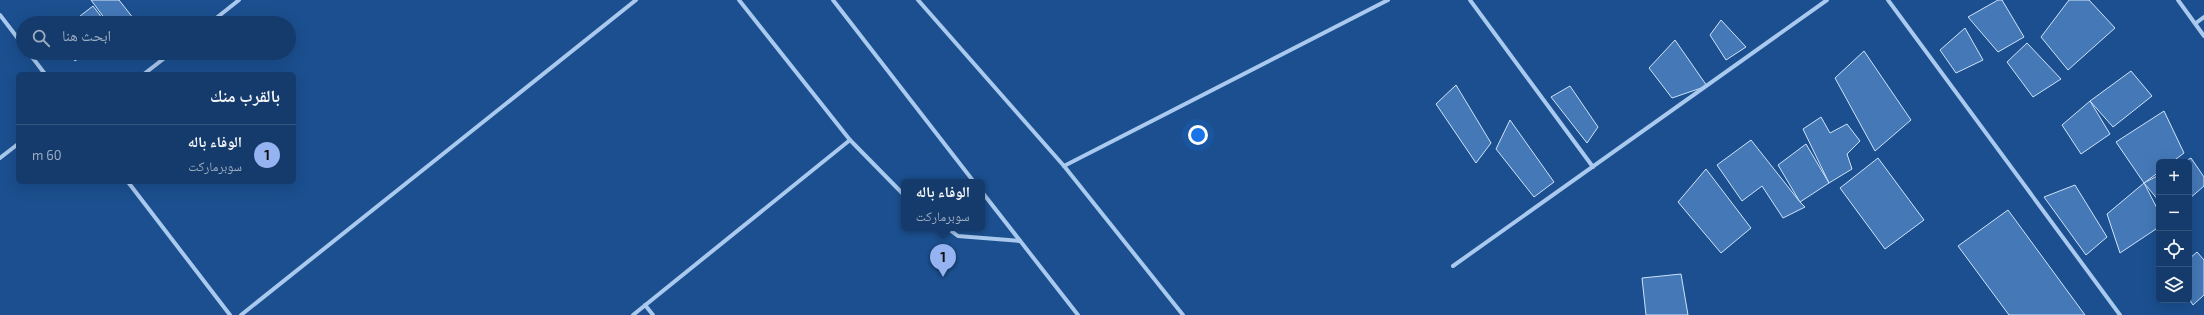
<!DOCTYPE html>
<html lang="ar">
<head>
<meta charset="utf-8">
<style>
	:root { --surface:#143b6b; --page:#214673; --text:#f1f3f6; --muted:#9dadc1; --line:#33557e; --accent:#95b2f1 }
	body { margin:0; font-family:"Exo 2","Noto Naskh Arabic",sans-serif; background:var(--page); color:var(--text); direction:rtl }
	.controls { position:absolute; right:12px; bottom:12px; display:grid; overflow:hidden; border-radius:6px; box-shadow:0 4px 16px #0002 }
	.controls button { width:36px; height:36px; display:grid; place-items:center; padding:0; border:0; border-bottom:1px solid var(--line); background:var(--surface); color:var(--text); font:20px sans-serif }
	.you { position:absolute; left:1198px; top:135px; width:14px; height:14px; margin:-10px; border:3px solid #fff; border-radius:50%; background:#1a73e8; box-shadow:0 0 0 6px #1a73e833 }
	.badge { display:grid; place-items:center; width:26px; height:26px; border-radius:50%; background:var(--accent); color:#111; font-size:13px; font-weight:700 }
	.pin { position:absolute; translate:-50% -33px; filter:drop-shadow(0 1px 2px #0008) }
	.pin::after { content:''; position:absolute; top:21px; width:14px; height:12px; background:inherit; clip-path:polygon(0 0,100% 0,50% 100%) }
	.popup { position:absolute; left:901px; top:179px; width:84px; height:52px; box-sizing:border-box; display:grid; place-content:center; border-radius:6px; background:var(--surface); filter:drop-shadow(0 1px 3px #0005); font-size:13px; white-space:nowrap; color:var(--muted) }
	.popup b { font-size:15px; color:var(--text) }
	.popup::after { content:''; position:absolute; left:50%; top:100%; margin-left:-8px; border:8px solid transparent; border-top-color:var(--surface) }
	.list { margin:0; padding:0; list-style:none }
	h2 { display:flex; justify-content:space-between; align-items:center; height:52px; margin:0; padding:0 16px; font-size:17px }
	h2 small { font-size:13px; font-weight:400; color:var(--muted) }
	.list li { display:grid; grid-template-columns:26px 1fr auto; gap:12px; align-items:center; box-sizing:border-box; height:60px; padding:0 16px; border-top:1px solid var(--line) }
	.list b { display:block; font-size:15px; white-space:nowrap }
	.list p { margin:0; font-size:13px; white-space:nowrap; color:var(--muted) }
	.list em { font-size:13px; font-style:normal; color:var(--muted) }
	.icon { flex:none; width:22px; height:22px; fill:none; stroke:currentColor; stroke-width:2; stroke-linecap:round; stroke-linejoin:round }
	.map { position:relative; flex:none; width:2204px; height:315px; overflow:hidden; direction:ltr }
	.search { position:absolute; background:var(--surface); box-shadow:0 4px 16px #0002; left:16px; top:16px; width:280px; height:44px; display:flex; align-items:center; gap:10px; box-sizing:border-box; padding:0 14px; border-radius:22px; color:var(--muted); font-size:15px }
	.panel { position:absolute; background:var(--surface); box-shadow:0 4px 16px #0002; left:16px; top:72px; width:280px; height:112px; border-radius:6px; direction:rtl }
	.map>svg:first-child { display:block }
</style>
</head>
<body>
<div class="map">
<svg width="2204" height="315" viewBox="0 0 2204 315">
	<rect width="100%" height="100%" fill="#1b4f8f"/>
	<g fill="#4478b7" stroke="#cfe3fa">
		<path d="M91,0H119L137,23H108Z"/>
		<path d="M1998,0H2002L2024,37L1998,52L1968,17Z"/>
		<path d="M2069,0H2089L2115,28L2068,70L2041,37Z"/>
		<path d="M93,6L106,23H71Z"/>
		<path d="M1721,20L1746,47L1726,60L1710,35Z"/>
		<path d="M1965,28L1983,60L1956,73L1940,50Z"/>
		<path d="M1675,40L1707,86L1672,98L1649,68Z"/>
		<path d="M2027,43L2061,79L2033,97L2007,62Z"/>
		<path d="M1864,51L1911,120L1875,151L1835,78Z"/>
		<path d="M69,53H86L75,61Z"/>
		<path d="M2131,71L2152,96L2113,127L2090,101Z"/>
		<path d="M1456,85L1491,143L1476,163L1436,104Z"/>
		<path d="M1570,86L1598,127L1587,143L1551,97Z"/>
		<path d="M2090,101L2110,134L2081,154L2062,125Z"/>
		<path d="M2164,111L2184,153L2172,162H2159V172L2144,183L2116,142Z"/>
		<path d="M1821,117L1830,133L1847,124L1860,141L1847,154L1852,169L1829,183L1803,129Z"/>
		<path d="M1510,120L1554,182L1534,197L1496,149Z"/>
		<path d="M1751,140L1800,202L1805,207L1783,218L1762,186L1742,201L1717,165Z"/>
		<path d="M1806,144L1829,183L1800,202L1778,165Z"/>
		<path d="M1878,158L1924,220L1885,249L1840,188Z"/>
		<path d="M2191,158L2204,177V186L2189,199V162H2184Z"/>
		<path d="M1706,169L1751,228L1721,253L1678,202Z"/>
		<path d="M2159,175V201L2144,183Z"/>
		<path d="M2144,183L2159,212V227L2120,253L2107,214Z"/>
		<path d="M2075,185L2107,237L2086,255L2044,197Z"/>
		<path d="M2008,210L2085,315H2009L1958,246Z"/>
		<path d="M2197,252L2204,260V295L2193,305L2189,299V259Z"/>
		<path d="M1681,274L1688,315H1646L1642,278Z"/>
	</g>
	<g fill="none" stroke-linecap="round" stroke-linejoin="round">
		<g stroke="#a9c9ee" stroke-width="4">
			<path d="M739,0L850,140L904,195"/>
			<path d="M833,0L974,182"/>
			<path d="M918,0L1064,166L1183,315"/>
			<path d="M1470,0L1593,167"/>
			<path d="M1888,0L2120,315"/>
			<path d="M2178,0L2204,36"/>
			<path d="M0,15L23,45"/>
			<path d="M210,23L239,0"/>
			<path d="M2196,23L2204,17"/>
			<path d="M29,53L45,74"/>
			<path d="M144,74L171,53"/>
			<path d="M0,158L18,144"/>
			<path d="M1064,166L1388,0"/>
			<path d="M128,182L230,315"/>
			<path d="M982,192L1078,315"/>
			<path d="M947,228L958,236L1020,241"/>
			<path d="M1453,266L1827,0"/>
			<path d="M645,305L653,315"/>
			<path d="M241,315L636,0"/>
			<path d="M633,315L850,140"/>
		</g>
	</g>
</svg>
<div class="controls">
<button>+</button>
<button>−</button>
<button><svg class="icon" aria-label="locate" viewBox="0 0 24 24"><circle cx="12" cy="12" r="6"/><path d="M12 2v4M12 18v4M2 12h4M18 12h4"/></svg></button>
<button><svg class="icon" aria-label="layers" viewBox="0 0 24 24"><path d="M12 4l9 5-9 5-9-5zM3 14l9 5 9-5"/></svg></button>
</div>
<div class="you"></div>
<div class="pin badge" style="left:943px;top:277px">1</div>
<div class="popup"><b>الوفاء باله</b>سوبرماركت</div>
<div class="search"><svg class="icon" aria-label="search" viewBox="0 0 24 24"><circle cx="10" cy="10" r="6"/><path d="M15 15l6 6"/></svg>ابحث هنا</div>
<section class="panel">
<h2>بالقرب منك<small></small></h2>
<ul class="list">
<li><span class="badge">1</span><div><b>الوفاء باله</b><p>سوبرماركت</p></div><em>60 m</em></li>
</ul>
</section>
</div>
</body>
</html>
